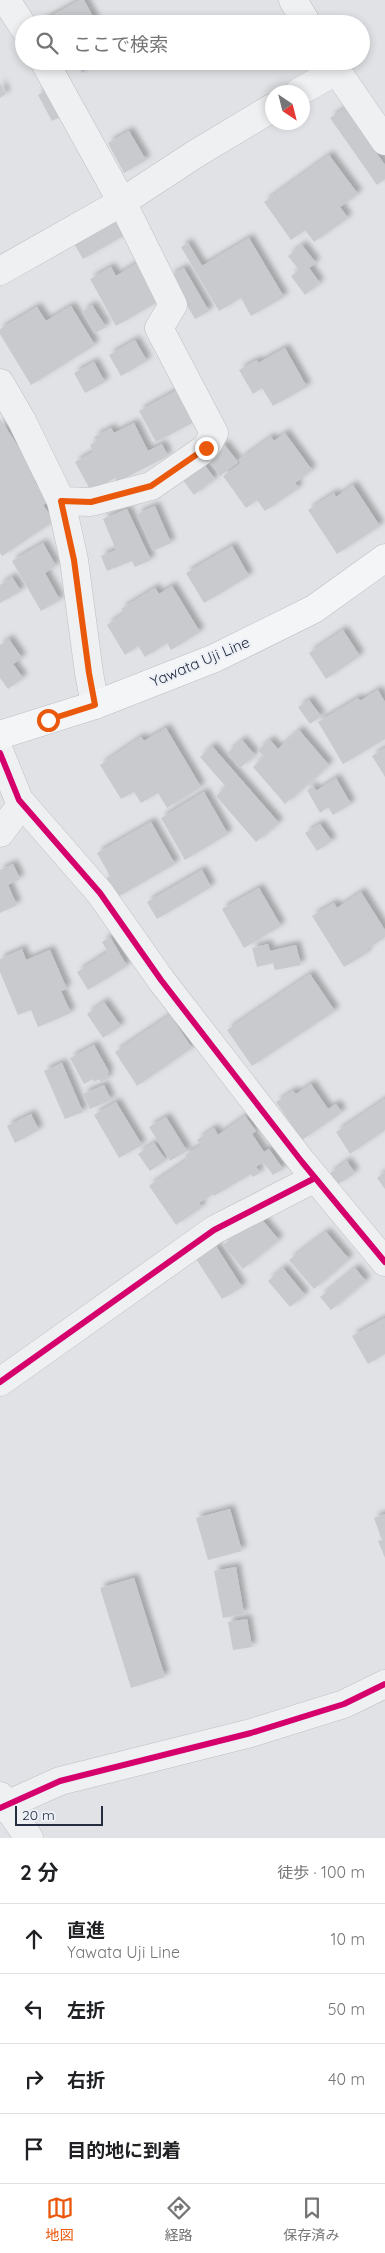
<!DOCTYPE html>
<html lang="ja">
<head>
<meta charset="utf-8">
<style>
	:root { --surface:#fff; --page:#f6f6f6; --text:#202124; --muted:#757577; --line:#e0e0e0; --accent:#ea580c }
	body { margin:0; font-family:Quicksand,"Noto Sans JP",sans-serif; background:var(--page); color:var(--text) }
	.compass { position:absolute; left:265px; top:85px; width:45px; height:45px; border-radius:50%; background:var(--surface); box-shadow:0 2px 8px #0003; rotate:145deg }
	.scale { position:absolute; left:15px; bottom:12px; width:88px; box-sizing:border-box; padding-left:5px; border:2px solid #252e40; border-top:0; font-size:14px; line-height:18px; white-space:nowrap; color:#252e40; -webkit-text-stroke:4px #ecf0f6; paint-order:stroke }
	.stop { position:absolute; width:15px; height:15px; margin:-11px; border:4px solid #ea580c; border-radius:50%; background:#fff }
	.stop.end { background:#ea580c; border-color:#fff; box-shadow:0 1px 5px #0008 }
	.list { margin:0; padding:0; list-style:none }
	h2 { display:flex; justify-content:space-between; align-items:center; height:65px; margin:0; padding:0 20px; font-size:21px }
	h2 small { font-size:16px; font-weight:400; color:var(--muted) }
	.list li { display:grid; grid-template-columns:32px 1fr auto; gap:15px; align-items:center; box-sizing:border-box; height:70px; padding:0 20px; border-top:1px solid var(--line) }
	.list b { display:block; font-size:19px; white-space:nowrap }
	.list p { margin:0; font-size:16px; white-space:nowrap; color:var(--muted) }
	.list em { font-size:16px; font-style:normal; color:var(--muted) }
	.icon { flex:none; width:28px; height:28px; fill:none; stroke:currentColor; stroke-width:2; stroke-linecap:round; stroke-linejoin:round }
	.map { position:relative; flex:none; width:385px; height:1838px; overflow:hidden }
	.search { position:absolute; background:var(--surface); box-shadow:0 2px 8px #0003; left:15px; right:15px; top:15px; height:55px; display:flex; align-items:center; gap:12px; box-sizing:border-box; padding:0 18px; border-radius:28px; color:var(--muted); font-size:19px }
	.sheet { height:345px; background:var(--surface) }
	nav { display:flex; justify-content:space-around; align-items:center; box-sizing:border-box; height:70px; border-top:1px solid var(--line); background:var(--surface); font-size:14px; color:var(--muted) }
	nav a { display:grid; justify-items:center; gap:2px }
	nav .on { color:var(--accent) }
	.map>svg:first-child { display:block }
</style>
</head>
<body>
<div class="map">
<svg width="385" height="1838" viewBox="0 0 385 1838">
	<defs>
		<filter id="shadow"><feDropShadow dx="4.5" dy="-4.5" stdDeviation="2.5" flood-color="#0004"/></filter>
	</defs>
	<rect width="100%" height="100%" fill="#e0e2e5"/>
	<g fill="#c8cacd" filter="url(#shadow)">
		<path d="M80,0H84L97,24H37Z"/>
		<path d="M75,61H103L82,73Z"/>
		<path d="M0,83L6,94L0,98Z"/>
		<path d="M50,88L64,115L52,121L38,95Z"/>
		<path d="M345,108L385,165V179L377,185L330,118Z"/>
		<path d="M129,131L146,160L124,173L108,143Z"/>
		<path d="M329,155L358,194L340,207L348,218L314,242L305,230L291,240L264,202Z"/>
		<path d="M115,218L125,235L83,259L73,242Z"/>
		<path d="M249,238L284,297L251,316L241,298L219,311L181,247L188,243L202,266Z"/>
		<path d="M302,245L316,263L309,268L320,283L305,295L291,276L299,270L288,256Z"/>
		<path d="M139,262L161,300L116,326L90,279L111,267L116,276Z"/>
		<path d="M184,268L209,311L195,319L170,276Z"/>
		<path d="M92,305L106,327L95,333L82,312Z"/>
		<path d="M71,306L95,345L31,385L0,334V329L37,307L46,321Z"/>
		<path d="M135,340L147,361L121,376L109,355Z"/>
		<path d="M285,348L307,387L273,406L262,388L253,394L239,370L257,360L258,363Z"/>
		<path d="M94,362L105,382L85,393L74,373Z"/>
		<path d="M179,389L196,421L156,442L139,411Z"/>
		<path d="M0,419L39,478L34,481L48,502L43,505L54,521L2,556L0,553Z"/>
		<path d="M134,423L148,451L162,444L168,456L117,482L115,478L91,491L75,462L93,452L90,445L97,441L94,437L111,428L114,433Z"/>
		<path d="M285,433L312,470L295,483L299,488L265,511L257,500L246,508L223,476L241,463L239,460L271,437L274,441Z"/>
		<path d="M224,444L238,462L220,476L206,458Z"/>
		<path d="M204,464L215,479L194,495L182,479Z"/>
		<path d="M353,485L380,526L337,554L308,510L334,493L336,497Z"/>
		<path d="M155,506L171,543L153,551L137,514Z"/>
		<path d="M127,509L151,560L135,567L132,561L107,571L101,556L116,550L103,519Z"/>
		<path d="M43,543L56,566L45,573L60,600L41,611L12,561Z"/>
		<path d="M232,546L249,576L204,603L186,573Z"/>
		<path d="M12,577L21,591L0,603V585Z"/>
		<path d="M172,586L200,632L171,650L167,643L145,657L138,646L125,655L107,625L124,613L121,609L155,588L159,594Z"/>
		<path d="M343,630L360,656L326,679L309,653Z"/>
		<path d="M9,639L22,658L13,664L23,678L8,689L0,678V645Z"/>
		<path d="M378,690L385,702V739L343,764L318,722L358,698L360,701Z"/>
		<path d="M309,700L321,716L310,724L298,707Z"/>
		<path d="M166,728L201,787L167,808L158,793L141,803L134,792L121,799L100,765L141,737L144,741Z"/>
		<path d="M299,730L329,765L285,804L253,767L264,757L258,750L270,740L278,749Z"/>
		<path d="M242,740L255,755L240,768L227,753Z"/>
		<path d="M212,746L279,823L256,842L216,796L226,787L200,757Z"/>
		<path d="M385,748V777L372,756Z"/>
		<path d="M336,778L351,804L333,815L328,807L320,813L307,790L313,786L316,791Z"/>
		<path d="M204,792L228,834L185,860L161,818Z"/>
		<path d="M151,822L175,864L116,898L105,879L110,876L97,853Z"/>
		<path d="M320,824L332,841L317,851L305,833Z"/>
		<path d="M13,864L20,879L8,885L17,905L0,913V870Z"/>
		<path d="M202,870L211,887L157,919L147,902Z"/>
		<path d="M259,888L281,926L244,948L222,909Z"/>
		<path d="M361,892L385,930V937L366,950L367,953L344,967L312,916L334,903L337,908Z"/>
		<path d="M110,937L127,966L88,990L77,972L108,952L102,942Z"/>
		<path d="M268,944L270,951L296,945L301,965L275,970L273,963L257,967L252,948Z"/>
		<path d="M22,949L26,960L50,950L67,989L61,991L71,1013L38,1027L31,1010L18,1015L0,972V959Z"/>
		<path d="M310,974L335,1011L252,1066L227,1030Z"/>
		<path d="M104,1002L121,1026L103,1038L87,1014Z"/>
		<path d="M170,1015L192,1048L137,1086L115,1052Z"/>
		<path d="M94,1045L109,1072L107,1074L109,1078L101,1082L99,1079L94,1082L93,1079L84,1084L70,1058Z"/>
		<path d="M62,1063L83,1112L65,1119L44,1071Z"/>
		<path d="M311,1084L328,1109L336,1104L342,1112L302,1140L276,1102L293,1091L296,1094Z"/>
		<path d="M104,1085L111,1100L90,1109L83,1094Z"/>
		<path d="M385,1099V1130L350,1154L336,1132Z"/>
		<path d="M116,1102L142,1145L119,1158L94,1115Z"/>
		<path d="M31,1114L39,1130L15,1143L7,1126Z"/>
		<path d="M245,1116L256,1131L252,1134L264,1152L269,1149L283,1169L273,1175L263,1162L256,1167L260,1173L253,1177L251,1174L214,1196L213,1194L199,1203L202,1207L176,1225L149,1186L187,1160L185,1155L201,1145L197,1140L214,1128L218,1135Z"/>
		<path d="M166,1117L187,1151L170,1161L149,1127Z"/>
		<path d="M154,1143L166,1160L150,1171L138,1154Z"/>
		<path d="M347,1161L355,1173L337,1185L329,1174Z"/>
		<path d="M385,1172V1189L377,1178Z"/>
		<path d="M259,1216L279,1240L243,1269L223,1245Z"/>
		<path d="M326,1232L349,1259L314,1289L289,1260Z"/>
		<path d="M216,1246L242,1287L222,1299L196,1259Z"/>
		<path d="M283,1268L305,1295L290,1307L268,1281Z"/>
		<path d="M355,1268L366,1281L331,1310L320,1297Z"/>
		<path d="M385,1318V1354L368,1364L352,1336Z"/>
		<path d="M230,1509L242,1551L208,1560L196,1518Z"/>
		<path d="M385,1514V1558L378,1541L382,1540L374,1518Z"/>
		<path d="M236,1567L244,1614L223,1618L214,1571Z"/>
		<path d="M134,1578L165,1677L131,1688L100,1588Z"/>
		<path d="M247,1619L252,1647L233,1650L228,1622Z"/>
	</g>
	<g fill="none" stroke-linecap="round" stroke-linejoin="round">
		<defs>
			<g id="minor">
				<path d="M6,0L24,28"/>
				<path d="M293,0L307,24"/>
				<path d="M44,61L122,202L173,305L159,328L214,433L206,448L151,486L91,502L61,501"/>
				<path d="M330,61L385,141"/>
				<path d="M299,92L336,71"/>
				<path d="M0,271L122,202L197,153L272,108"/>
				<path d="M0,383L22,421L61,501L74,560L89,673L95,705"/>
				<path d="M0,753L19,800L100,893L161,980L302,1162L385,1262"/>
				<path d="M0,833L22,804"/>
				<path d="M0,1382L214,1230L315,1178"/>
				<path d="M0,1796L29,1838"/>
				<path d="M0,1808L60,1781L251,1733L344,1704L385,1684"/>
			</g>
			<path id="major" d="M0,735L95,705L215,658L314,609L385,558"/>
		</defs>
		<use href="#minor" stroke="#bec0c3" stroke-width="29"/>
		<use href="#major" stroke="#bbbfc3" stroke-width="29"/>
		<use href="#minor" stroke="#eff0f2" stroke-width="28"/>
		<use href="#major" stroke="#f4f5f6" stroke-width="28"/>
		<defs>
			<g id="cycleway">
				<path d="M0,753L19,800L100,893L161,980L302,1162L385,1262"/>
				<path d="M0,1382L214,1230L315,1178"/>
				<path d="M0,1808L60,1781L251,1733L344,1704L385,1684"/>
			</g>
		</defs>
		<use href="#cycleway" stroke="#ecf0f6" stroke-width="9"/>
		<use href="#cycleway" stroke="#d6006c" stroke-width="6"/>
	</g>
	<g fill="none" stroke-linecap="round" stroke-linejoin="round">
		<path stroke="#ea580c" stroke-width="6" d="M48,720L95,705L89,673L74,560L61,501L91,502L151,486L206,448"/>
	</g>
	<g text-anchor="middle" stroke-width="4" stroke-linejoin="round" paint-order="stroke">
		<g font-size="15" fill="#252e40" stroke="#ecf0f6">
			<text transform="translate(200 662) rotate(-23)" y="5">Yawata Uji Line</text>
		</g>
	</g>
</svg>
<svg class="compass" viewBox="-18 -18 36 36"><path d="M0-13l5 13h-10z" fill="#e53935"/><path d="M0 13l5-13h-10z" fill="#757577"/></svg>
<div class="scale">20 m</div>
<div class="stop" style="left:48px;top:720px"></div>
<div class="stop end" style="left:206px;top:448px"></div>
<div class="search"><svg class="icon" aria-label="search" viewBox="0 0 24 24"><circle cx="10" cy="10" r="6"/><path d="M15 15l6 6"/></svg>ここで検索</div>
</div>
<section class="sheet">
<h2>2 分<small>徒歩 · 100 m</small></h2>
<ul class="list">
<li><svg class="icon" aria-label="ahead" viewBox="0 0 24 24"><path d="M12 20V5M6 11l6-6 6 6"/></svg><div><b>直進</b><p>Yawata Uji Line</p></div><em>10 m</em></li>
<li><svg class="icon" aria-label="left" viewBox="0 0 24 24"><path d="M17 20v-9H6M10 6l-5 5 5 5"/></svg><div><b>左折</b></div><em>50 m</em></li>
<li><svg class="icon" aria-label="right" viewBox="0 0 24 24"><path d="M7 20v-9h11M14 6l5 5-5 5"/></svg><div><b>右折</b></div><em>40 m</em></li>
<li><svg class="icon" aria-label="arrive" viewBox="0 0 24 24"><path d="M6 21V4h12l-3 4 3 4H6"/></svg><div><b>目的地に到着</b></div></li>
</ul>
</section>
<nav>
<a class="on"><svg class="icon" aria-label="map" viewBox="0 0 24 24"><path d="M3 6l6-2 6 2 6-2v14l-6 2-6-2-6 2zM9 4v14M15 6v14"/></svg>地図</a>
<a><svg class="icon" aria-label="directions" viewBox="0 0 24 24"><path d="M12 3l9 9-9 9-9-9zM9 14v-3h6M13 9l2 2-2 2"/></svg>経路</a>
<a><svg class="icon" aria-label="saved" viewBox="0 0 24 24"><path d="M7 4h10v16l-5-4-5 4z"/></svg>保存済み</a>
</nav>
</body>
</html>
